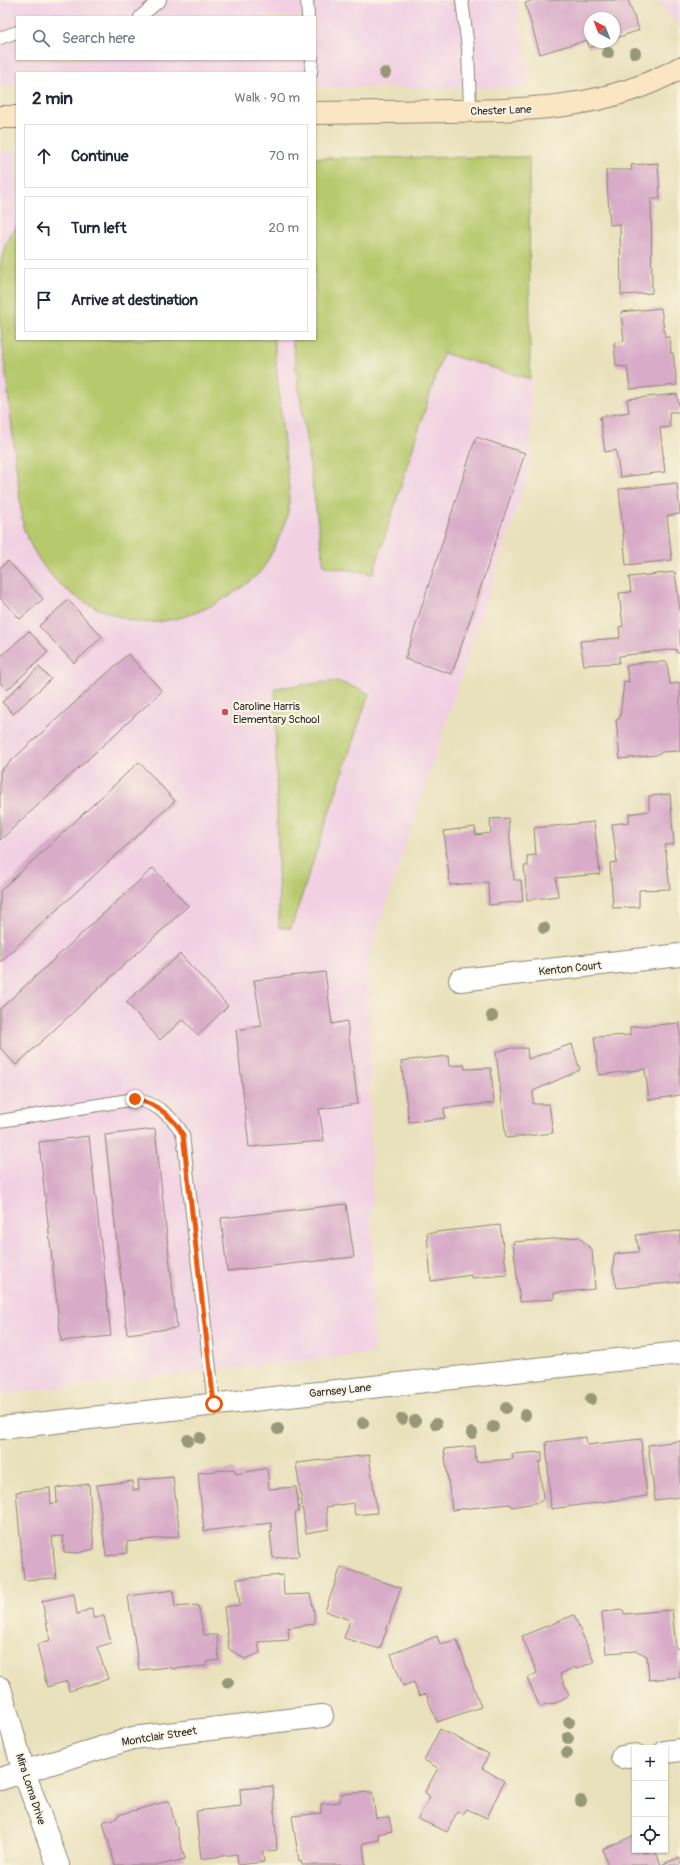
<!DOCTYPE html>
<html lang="en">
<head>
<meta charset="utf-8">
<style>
	:root { --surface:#fff; --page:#f6f6f7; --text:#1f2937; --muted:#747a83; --line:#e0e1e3 }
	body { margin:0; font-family:Pangolin,sans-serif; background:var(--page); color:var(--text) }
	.controls { position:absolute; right:12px; bottom:12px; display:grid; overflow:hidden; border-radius:0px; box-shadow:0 1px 3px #0004 }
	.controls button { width:36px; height:36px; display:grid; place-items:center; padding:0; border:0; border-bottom:1px solid var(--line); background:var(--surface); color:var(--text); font:20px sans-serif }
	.compass { position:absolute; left:584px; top:12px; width:36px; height:36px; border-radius:50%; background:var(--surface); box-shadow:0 1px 3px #0004; rotate:318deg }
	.stop { position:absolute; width:12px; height:12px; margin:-9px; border:3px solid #ea580c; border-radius:50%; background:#fff }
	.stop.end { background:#ea580c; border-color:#fff; box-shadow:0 1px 4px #0008 }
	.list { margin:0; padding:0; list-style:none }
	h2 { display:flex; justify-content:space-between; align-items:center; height:52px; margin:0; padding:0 16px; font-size:17px }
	h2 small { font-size:13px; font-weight:400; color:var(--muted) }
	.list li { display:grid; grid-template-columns:26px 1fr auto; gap:12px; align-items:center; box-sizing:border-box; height:64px; margin:0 8px 8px; padding:0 8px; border:1px solid var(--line); border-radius:0px }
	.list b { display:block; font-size:15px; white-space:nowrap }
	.list em { font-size:13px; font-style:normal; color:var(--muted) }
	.icon { flex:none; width:22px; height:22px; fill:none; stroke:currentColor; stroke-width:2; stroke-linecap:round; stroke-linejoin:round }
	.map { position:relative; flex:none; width:680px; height:1865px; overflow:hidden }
	.search { position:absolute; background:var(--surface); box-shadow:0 1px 3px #0004; left:16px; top:16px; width:300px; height:44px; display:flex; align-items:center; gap:10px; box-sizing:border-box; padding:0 14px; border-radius:0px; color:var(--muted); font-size:15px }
	.panel { position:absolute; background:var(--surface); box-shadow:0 1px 3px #0004; left:16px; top:72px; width:300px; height:268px; border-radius:0px }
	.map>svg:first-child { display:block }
</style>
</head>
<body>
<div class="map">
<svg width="680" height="1865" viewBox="0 0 680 1865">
	<rect width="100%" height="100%" fill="#fcf5e5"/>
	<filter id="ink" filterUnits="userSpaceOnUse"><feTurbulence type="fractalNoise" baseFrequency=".025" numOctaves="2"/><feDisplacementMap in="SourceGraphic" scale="8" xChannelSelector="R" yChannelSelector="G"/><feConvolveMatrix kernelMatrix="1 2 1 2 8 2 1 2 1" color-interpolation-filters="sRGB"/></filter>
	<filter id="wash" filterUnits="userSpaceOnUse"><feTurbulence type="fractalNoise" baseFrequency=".012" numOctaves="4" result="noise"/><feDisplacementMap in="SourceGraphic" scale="16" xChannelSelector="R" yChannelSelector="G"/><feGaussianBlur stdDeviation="0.9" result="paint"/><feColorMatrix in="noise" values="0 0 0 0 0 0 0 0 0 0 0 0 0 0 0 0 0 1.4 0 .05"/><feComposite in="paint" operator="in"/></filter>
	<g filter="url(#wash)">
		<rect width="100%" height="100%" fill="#e9e1bc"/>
		<g fill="#f1d0e3" fill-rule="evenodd">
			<path d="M0,0H517L527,62L529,88L315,87V73H17V86H0ZM17,17H315V59H17Z"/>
			<path d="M657,0H680V27Z"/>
			<path d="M0,151L17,152V339H315V158L529,157L531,465L368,959L374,1353L0,1394Z"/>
		</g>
		<g fill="#b7c96d" stroke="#717a4c">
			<path d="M529,157L530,379L443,353L373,574L324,566L292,339H315V158Z"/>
			<path d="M17,225V339H274C277,377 281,415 285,453C287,472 291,493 288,511C286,525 268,564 259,573C229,601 180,626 138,622C130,621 120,617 112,614C68,599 39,571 23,527L0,321V265L5,246Z"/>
			<path d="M337,681L369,693L291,928H279L275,688Z"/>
		</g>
		<g id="blocks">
			<g fill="#d8abc8">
				<path d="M534,0H628L639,30L614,39V18H590V42H605L589,48L587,40L540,54L525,3Z"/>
				<path d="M658,163L660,199H651L652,293L621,295L620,224L610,225L606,170H632L631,165Z"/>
				<path d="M661,308L665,337H670L671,354L673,353L677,385L630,389L627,367L616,366L614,343L624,341L621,312Z"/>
				<path d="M677,394L680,412H669L670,427L660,428L665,472L620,477L616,450L605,452L600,417L629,412L627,399Z"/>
				<path d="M476,437L525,453L452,674L405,659Z"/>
				<path d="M677,483L680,514L667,516L672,560L626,565L619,489Z"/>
				<path d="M8,561L43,599L20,619L0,598V568Z"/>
				<path d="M675,572L680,610V653H677L676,649L619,656V663L584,665L580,641L620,638L619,627L623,626L619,593L631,592L629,577Z"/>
				<path d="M68,600L102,637L74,663L39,626Z"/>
				<path d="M29,631L48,652L7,690L0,683V657Z"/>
				<path d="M128,654L162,691L0,840V771Z"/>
				<path d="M646,662H667L670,684L680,683V751L662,752L656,755L620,759L616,720L620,718L624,681L629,682L626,666Z"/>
				<path d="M39,667L51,679L13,714L2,702Z"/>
				<path d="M139,762L175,801L0,962V891Z"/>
				<path d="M670,794L674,844L665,845L670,889L639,890V907L613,908L610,863L617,862L612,824L629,822V814L649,811V796Z"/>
				<path d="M508,818L514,880H521L523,901L489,905L488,882L450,885L444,831L475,827L476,835L491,833L490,819Z"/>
				<path d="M594,822L600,874L556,878L558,896L527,900L524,866H528L527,856L536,855L534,828Z"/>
				<path d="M153,868L188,906L16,1065L0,1048V1009Z"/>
				<path d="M180,954L228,1006L198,1035L183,1019L160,1040L126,1002Z"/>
				<path d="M325,972L332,1024L347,1021L358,1104L319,1109L324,1141L249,1147L236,1030L262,1026L254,980Z"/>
				<path d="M680,1023V1095L649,1100L645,1069L599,1075L594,1037L630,1035V1027Z"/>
				<path d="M572,1044L580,1070L533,1091V1104H549L553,1133L506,1138L496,1052L511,1048H527L528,1059Z"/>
				<path d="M448,1056L449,1066L464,1065L465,1069L491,1068L494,1103L444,1108L445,1118L409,1122L401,1061Z"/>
				<path d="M155,1129L177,1328L127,1334L105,1135Z"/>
				<path d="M89,1136L111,1336L61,1341L39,1142Z"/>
				<path d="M346,1204L354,1257L227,1271L221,1218Z"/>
				<path d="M500,1225L507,1275L471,1278V1275L431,1281L427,1233Z"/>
				<path d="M680,1231V1282L617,1288L613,1271L614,1254L639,1252L636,1235Z"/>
				<path d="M579,1237L592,1250L595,1289L554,1293V1299L520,1302L513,1242Z"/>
				<path d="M586,1437L587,1445L641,1439L647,1496L551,1509L546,1442Z"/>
				<path d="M680,1441V1497L655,1500L648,1445Z"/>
				<path d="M475,1446L476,1462L513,1459L512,1454L542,1452V1462H539L543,1499L540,1502L512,1507L509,1504L452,1510L444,1449Z"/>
				<path d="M369,1455L377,1513L355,1515L353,1503L326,1507L329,1529L306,1533L296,1463Z"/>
				<path d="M267,1468L269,1489L296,1487L299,1511L295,1513L299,1556L273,1558L270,1532H272L271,1523L204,1531L198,1473L234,1469L236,1474Z"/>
				<path d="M173,1477L180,1536L127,1542V1553L106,1556L97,1485L133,1481V1490H139L138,1480Z"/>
				<path d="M89,1484L94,1549L78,1553L64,1552L63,1536L52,1537L56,1578L24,1580L16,1492L50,1488L51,1504L57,1503L56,1488Z"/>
				<path d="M341,1567L401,1588L380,1649L344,1638L350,1620L325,1611Z"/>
				<path d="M283,1575L284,1595L310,1594L314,1611V1624L288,1628L289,1640L258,1642L260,1653L245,1659L229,1649L224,1607L240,1605L237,1579Z"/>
				<path d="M173,1590L175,1607L198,1605L204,1635H217L219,1660L206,1662L207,1666L171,1669L170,1667L139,1670L128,1596Z"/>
				<path d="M74,1594L77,1614L92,1608L93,1618L104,1616L111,1643L97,1647L108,1679L69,1691L67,1681L47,1687L37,1644L50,1640L42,1601Z"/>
				<path d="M623,1610L624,1614L672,1610L676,1648L679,1649L680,1677L649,1680L647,1656L637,1651L606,1653L602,1612Z"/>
				<path d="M574,1615L594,1662L576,1669L575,1667L560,1674L569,1695L556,1703L546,1704L540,1707L527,1678L537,1673L522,1636Z"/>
				<path d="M437,1636L440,1644L457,1640L481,1707L437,1722L426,1694L419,1696L414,1682L403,1686L391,1654Z"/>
				<path d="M440,1729L489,1754L482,1768L504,1781L487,1818L467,1809L463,1814L457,1812L447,1832L418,1819L430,1797L425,1792L438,1768L424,1760Z"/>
				<path d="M273,1786L277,1850L262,1852L264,1862L238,1865L237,1854L201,1859L196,1811L241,1806L240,1789Z"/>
				<path d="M372,1792L376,1818L389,1817L392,1831L378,1834L379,1840L363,1843L365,1865H302L301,1861H299L292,1816L321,1813V1804L340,1802V1794Z"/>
				<path d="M169,1801L185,1859L160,1865H115L103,1822L117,1818L118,1815Z"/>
				<path d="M635,1835V1850H643L644,1853L655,1850L661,1865L680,1857V1865H609L607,1864L603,1849Z"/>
			</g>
		</g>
	</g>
	<g filter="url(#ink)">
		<use href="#blocks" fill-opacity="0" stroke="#8a8674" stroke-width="1"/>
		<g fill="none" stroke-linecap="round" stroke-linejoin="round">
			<defs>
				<g id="lane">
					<path d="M307,0L308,17"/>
					<path d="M462,0L468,48L470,111"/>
					<path d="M140,17L160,0"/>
					<path d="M0,38L17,32"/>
					<path d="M311,73L312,59"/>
					<path d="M0,1121L135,1099C155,1103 174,1117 183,1135L214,1404"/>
				</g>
				<g id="street">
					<path d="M460,980L680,955"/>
					<path d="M0,1428L680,1353"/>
					<path d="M0,1688L24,1772L58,1865"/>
					<path d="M665,1752L680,1750"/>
					<path d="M622,1757L635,1755"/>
					<path d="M0,1779L133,1738L322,1716"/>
				</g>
				<g id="secondary">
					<path d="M315,113C360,112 404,112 449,111C530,110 607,109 680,68"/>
					<path d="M0,117H17"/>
				</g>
			</defs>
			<use href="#lane" stroke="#8a8674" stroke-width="14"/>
			<use href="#street" stroke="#8a8674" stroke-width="24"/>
			<use href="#secondary" stroke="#8a8674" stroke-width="24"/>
			<use href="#lane" stroke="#fff" stroke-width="12"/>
			<use href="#street" stroke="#fff" stroke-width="22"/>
			<use href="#secondary" stroke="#fbe6c4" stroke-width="22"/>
		</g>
		<g fill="#989777">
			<circle cx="608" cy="53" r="6"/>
			<circle cx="635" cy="53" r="6"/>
			<circle cx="385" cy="73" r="6"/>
			<circle cx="544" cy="928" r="6"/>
			<circle cx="492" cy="1016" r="6"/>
			<circle cx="591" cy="1399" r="6"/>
			<circle cx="506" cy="1408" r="6"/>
			<circle cx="525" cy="1415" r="6"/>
			<circle cx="402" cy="1419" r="6"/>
			<circle cx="415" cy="1421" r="6"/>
			<circle cx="363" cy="1423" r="6"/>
			<circle cx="436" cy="1424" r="6"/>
			<circle cx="493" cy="1427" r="6"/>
			<circle cx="278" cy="1429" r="6"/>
			<circle cx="472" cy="1433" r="6"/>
			<circle cx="200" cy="1438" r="6"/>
			<circle cx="188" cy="1440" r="6"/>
			<circle cx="228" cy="1682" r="6"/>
			<circle cx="569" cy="1722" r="6"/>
			<circle cx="568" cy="1738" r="6"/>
			<circle cx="567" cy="1753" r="6"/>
			<circle cx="581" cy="1801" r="6"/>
		</g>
	</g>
	<g fill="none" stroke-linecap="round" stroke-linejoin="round" filter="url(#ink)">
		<path stroke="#ea580c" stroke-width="5" d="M135,1099C155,1103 174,1117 183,1135L214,1404"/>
	</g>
	<circle fill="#d1495b" stroke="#fcf5e5" stroke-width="1.5" cx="225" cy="712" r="4"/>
	<g text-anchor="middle" stroke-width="4" stroke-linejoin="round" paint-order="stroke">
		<g font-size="11" fill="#2b2b2b" stroke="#fcf5e5">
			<text transform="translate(501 110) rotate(-2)" y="4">Chester Lane</text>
			<text transform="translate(570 968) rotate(-6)" y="4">Kenton Court</text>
			<text transform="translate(340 1390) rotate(-6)" y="4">Garnsey Lane</text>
			<text transform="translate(159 1736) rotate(-9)" y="4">Montclair Street</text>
			<text transform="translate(31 1789) rotate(72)" y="4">Mira Loma Drive</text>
		</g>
		<g font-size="11" fill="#2b2b2b" stroke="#fcf5e5" text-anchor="start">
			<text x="233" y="710">Caroline Harris<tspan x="233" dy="13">Elementary School</tspan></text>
		</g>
	</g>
</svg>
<div class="controls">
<button>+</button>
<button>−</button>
<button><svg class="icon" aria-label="locate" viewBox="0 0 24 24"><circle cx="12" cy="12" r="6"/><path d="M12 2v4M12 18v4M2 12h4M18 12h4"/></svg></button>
</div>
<svg class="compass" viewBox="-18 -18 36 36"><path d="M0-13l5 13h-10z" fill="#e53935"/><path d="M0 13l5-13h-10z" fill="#747a83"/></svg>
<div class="stop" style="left:214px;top:1404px"></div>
<div class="stop end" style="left:135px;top:1099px"></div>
<div class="search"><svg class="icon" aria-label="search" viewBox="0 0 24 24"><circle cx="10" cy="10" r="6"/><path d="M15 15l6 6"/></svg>Search here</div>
<section class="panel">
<h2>2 min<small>Walk · 90 m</small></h2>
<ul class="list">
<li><svg class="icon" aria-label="ahead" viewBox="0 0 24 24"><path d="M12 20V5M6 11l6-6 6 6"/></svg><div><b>Continue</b></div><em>70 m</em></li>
<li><svg class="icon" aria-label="left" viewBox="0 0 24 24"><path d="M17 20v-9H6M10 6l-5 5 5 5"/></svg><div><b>Turn left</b></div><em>20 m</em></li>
<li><svg class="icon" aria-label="arrive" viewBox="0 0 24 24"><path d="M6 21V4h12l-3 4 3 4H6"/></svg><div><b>Arrive at destination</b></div></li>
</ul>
</section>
</div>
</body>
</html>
